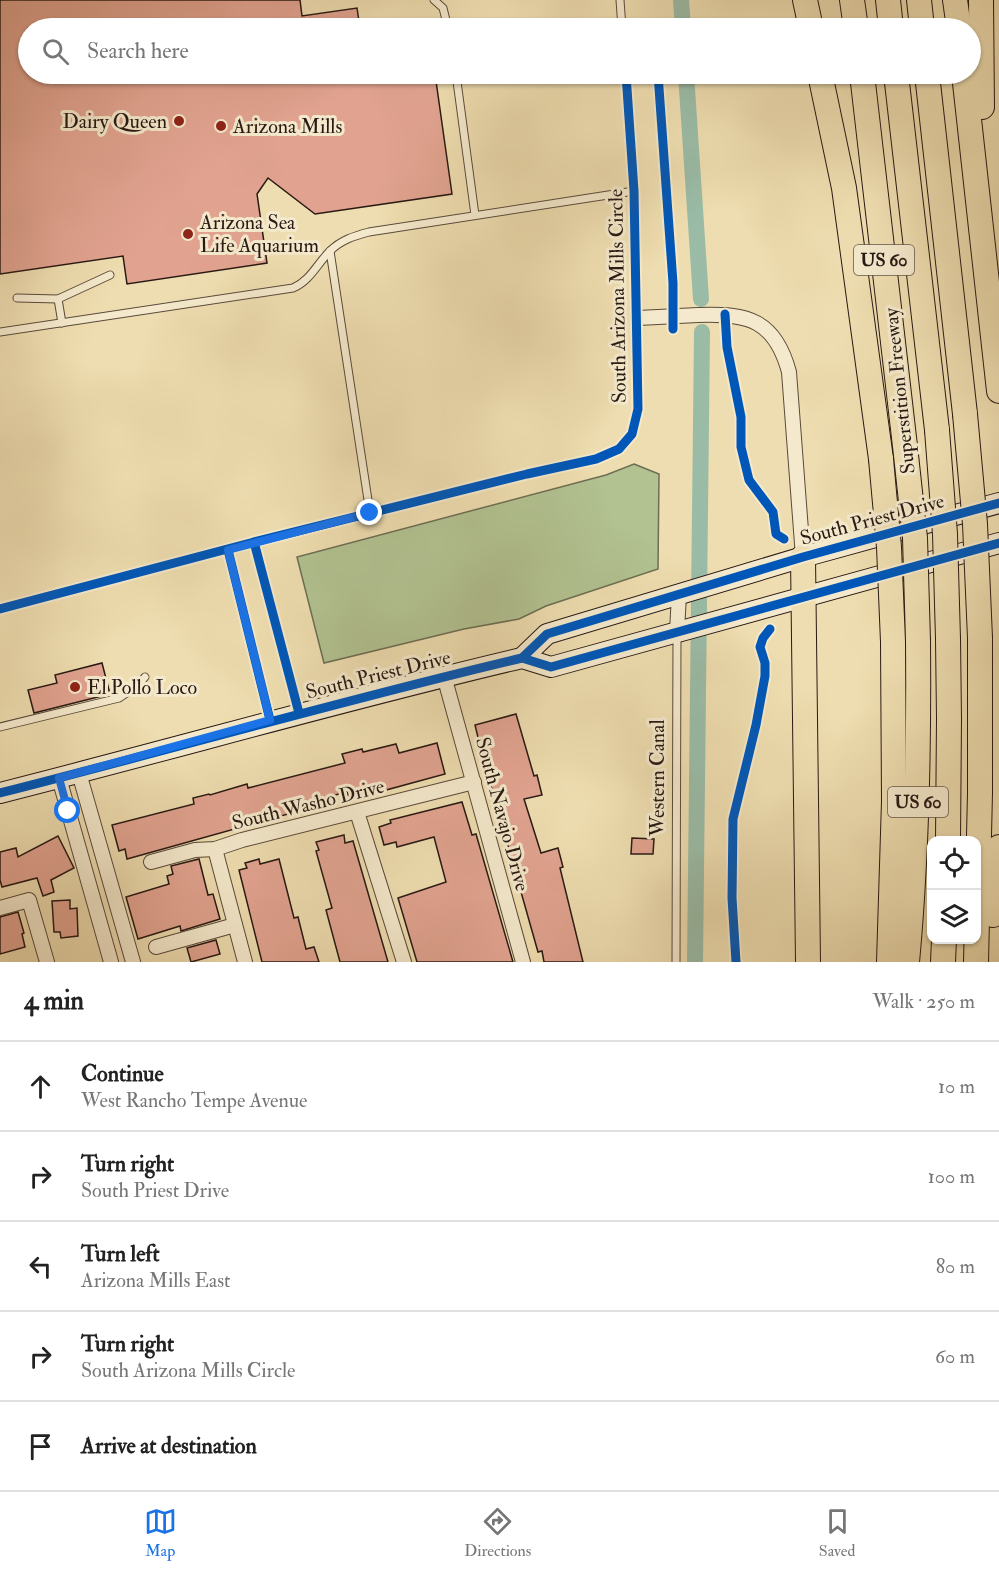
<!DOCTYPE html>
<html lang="en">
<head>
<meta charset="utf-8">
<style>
	:root { --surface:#fff; --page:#f2f2f2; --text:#222; --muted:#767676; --line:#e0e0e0; --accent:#1a73e8 }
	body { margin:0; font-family:"IM FELL Double Pica",serif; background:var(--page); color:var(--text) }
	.controls { position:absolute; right:18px; bottom:18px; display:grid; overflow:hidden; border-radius:12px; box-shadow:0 2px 4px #0004 }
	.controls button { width:54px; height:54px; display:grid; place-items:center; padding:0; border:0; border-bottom:2px solid var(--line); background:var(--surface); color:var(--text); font:30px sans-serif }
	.stop { position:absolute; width:18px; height:18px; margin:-14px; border:4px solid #1a73e8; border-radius:50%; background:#fff }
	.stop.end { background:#1a73e8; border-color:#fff; box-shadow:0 2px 6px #0008 }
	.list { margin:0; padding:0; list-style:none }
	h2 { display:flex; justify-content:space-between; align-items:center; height:78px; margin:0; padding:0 24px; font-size:26px }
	h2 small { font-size:20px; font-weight:400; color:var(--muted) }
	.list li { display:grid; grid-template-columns:39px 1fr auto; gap:18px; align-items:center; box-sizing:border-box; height:90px; padding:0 24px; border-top:2px solid var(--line) }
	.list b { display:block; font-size:22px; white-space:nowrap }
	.list p { margin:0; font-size:20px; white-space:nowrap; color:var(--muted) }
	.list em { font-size:20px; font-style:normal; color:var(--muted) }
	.icon { flex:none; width:33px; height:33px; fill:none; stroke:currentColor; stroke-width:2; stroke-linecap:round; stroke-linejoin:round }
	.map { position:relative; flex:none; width:999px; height:962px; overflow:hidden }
	.search { position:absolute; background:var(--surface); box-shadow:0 2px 4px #0004; left:18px; right:18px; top:18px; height:66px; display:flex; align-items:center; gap:15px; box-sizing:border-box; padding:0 21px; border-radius:33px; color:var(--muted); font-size:22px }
	.sheet { height:528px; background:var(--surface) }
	nav { display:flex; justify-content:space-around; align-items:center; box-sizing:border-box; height:84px; border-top:2px solid var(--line); background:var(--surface); font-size:16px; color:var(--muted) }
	nav a { display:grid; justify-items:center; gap:3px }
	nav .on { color:var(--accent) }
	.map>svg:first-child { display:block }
</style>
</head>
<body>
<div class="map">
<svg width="999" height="962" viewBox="0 0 999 962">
	<rect width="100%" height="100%" fill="#eeddb0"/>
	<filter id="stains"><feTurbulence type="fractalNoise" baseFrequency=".00333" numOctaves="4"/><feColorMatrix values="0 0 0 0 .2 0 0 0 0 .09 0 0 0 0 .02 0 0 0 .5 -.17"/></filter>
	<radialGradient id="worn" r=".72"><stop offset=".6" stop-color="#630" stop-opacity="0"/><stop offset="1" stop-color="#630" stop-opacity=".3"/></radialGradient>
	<path fill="#b2c291" stroke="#6d6e52" stroke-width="1.5" d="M634,464L659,474L658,569L546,606L519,619L464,629L324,663L297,557L606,475Z"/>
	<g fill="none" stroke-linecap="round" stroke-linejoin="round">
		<g stroke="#9abca7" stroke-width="16">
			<path d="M681,0L683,28"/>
			<path d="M686,74L701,299"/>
			<path d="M695,962L702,332"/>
		</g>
	</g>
	<g fill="#e1a390" stroke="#281913" stroke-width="1.5">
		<path d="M0,0H300L302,16L357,8L360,28H28V74H435L452,194L315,214L268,178L257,194L267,263L127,284L123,256L0,274Z"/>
		<path d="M102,663L110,694L34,713L28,690L57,683L55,675Z"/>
		<path d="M516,714L534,776L537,775L542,795L524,799L541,853L558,848L563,867L560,868L583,962H544L542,951L538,952L482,754L475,725Z"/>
		<path d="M437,743L445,774L386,790L385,788L349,798L347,792L304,803L306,809L127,859L125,849L119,851L112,825L194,804L193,798L209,794L210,795L247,784L248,788L345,763L342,754L362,749L363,752L396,744L399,753Z"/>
		<path d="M462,802L472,835L476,834L513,962H417L398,898L446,882L434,837L397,847L396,842L384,845L379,827L391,823L390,820Z"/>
		<path d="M344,835L345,843L353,841L388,962H340L326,910L332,908L316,851L319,850L316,842Z"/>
		<path d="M58,836L74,868L51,880L54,892L43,896L37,878L2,887L0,880V852L16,848L18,857Z"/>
		<path d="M632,838L654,839L653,854H631Z"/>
		<path d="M199,859L208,895L213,894L220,919L181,931L180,926L138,939L126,897L169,884L167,876L173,874L171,866Z"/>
		<path d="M259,859L260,864L279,859L294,918L298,917L306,949L314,947L319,962H262L239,870L247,868L245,863Z"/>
		<path d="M70,900V909L77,908L78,936L61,938L60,932H54L52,901Z"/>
		<path d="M18,912L24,933L22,934L25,947L0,954V917Z"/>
		<path d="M216,940L220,954L191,962L187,948Z"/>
	</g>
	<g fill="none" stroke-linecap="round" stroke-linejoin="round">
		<defs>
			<g id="service">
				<path d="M434,0L443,8L448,28"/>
				<path d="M620,0L622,28"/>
				<path d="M456,74L475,215"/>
				<path d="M330,251L370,513"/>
				<path d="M17,298L58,299"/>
				<path d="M62,323L58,299L110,275"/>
				<path d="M0,332L293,288C310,281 317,264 330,251C341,240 354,236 369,232L634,191"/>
				<path d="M254,542L299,713"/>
				<path d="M228,550L270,719"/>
				<path d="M0,609L254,542L527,474L596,459L619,449L632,434L638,409L634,191L626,74"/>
				<path d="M0,727L119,698L137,686L145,677"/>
				<path d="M676,962L677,635"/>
			</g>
			<g id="minor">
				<path d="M638,318C658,317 678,316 698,315C748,313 775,320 789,372L803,557"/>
				<path d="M677,632L679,594"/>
				<path d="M444,676L523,962"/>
				<path d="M79,773L133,962"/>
				<path d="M59,778L111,962"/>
				<path d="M357,812L404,962"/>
				<path d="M215,849L245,962"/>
				<path d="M151,862L195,850L215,849L242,840L474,782"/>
				<path d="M0,908L29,900L47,962"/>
				<path d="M156,947L235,925"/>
			</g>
			<g id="secondary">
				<path d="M522,658L547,634L803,557L999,503"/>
				<path d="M0,793C174,749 347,699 522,658L551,667L999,543"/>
			</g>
			<g id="motorway">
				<path d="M805,0L811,28"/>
				<path d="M852,0L856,28"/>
				<path d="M888,0L891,28"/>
				<path d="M919,0L922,28"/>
				<path d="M955,0L959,28"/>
				<path d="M981,0L982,107"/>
				<path d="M820,74L844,188L881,459"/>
				<path d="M862,74L905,446"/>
				<path d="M896,74L937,430"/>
				<path d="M927,74L965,414"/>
				<path d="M964,74L999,391"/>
				<path d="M803,557L808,962"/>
				<path d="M948,840L949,719L948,639"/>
				<path d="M993,915L999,847"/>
				<path d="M889,962L894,801L893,642"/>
				<path d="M907,962C917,855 919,748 918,641"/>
				<path d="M943,962L944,939"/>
				<path d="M976,962L980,793V638"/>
			</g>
		</defs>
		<use href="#service" stroke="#5a4a3a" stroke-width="9"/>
		<use href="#minor" stroke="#5a4a3a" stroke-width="16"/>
		<use href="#secondary" stroke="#281913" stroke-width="22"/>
		<use href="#motorway" stroke="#281913" stroke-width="26"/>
		<use href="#service" stroke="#f4e9cc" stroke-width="7"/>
		<use href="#minor" stroke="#f4e9cc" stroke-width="14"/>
		<use href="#secondary" stroke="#f4e9cc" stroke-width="20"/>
		<use href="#motorway" stroke="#eeddb0" stroke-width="24"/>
		<defs>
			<g id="motorway-bridge">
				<path d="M965,414L975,524L980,638"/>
				<path d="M937,430L945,534L948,639"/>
				<path d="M905,446L915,538L918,641"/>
				<path d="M881,459L889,547L893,642"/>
			</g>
		</defs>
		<use href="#motorway-bridge" stroke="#281913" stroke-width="26" stroke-linecap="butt"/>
		<use href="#motorway-bridge" stroke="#eeddb0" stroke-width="24"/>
		<defs>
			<g id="cycleway">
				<path d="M658,74L673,283V329"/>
				<path d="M725,314L727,347L741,417V447L749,480L773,512L776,534L784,539"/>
				<path d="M254,542L299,713"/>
				<path d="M228,550L270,720"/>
				<path d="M0,609L254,542L527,474L596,459L619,449L632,434L638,409L634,191L626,74"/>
				<path d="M522,658L547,634L803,557L999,503"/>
				<path d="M0,793C174,749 347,699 522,658L551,667L999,543"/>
				<path d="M736,962L732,898L733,819L756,725L765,676V663L760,647L763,638L770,629"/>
			</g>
		</defs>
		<use href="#cycleway" stroke="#f4e9cc" stroke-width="13"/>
		<use href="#cycleway" stroke="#0057b8" stroke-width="9"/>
	</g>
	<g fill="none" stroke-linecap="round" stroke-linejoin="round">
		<path stroke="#1a73e8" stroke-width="8" d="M68,811L59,778L270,720L228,550L370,513"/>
	</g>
	<g fill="#8f2418" stroke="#f4e9cc" stroke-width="2">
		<circle cx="179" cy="121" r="6"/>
		<circle cx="221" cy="126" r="6"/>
		<circle cx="188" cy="234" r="6"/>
		<circle cx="75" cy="687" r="6"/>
	</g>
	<g text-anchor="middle" stroke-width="6" stroke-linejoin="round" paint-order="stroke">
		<g fill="#f4e9cc" stroke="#65574a" stroke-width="1.5">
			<rect x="854" y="245" width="60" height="30" rx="4.5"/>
			<rect x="888" y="787" width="60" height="30" rx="4.5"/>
		</g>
		<g font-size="18" font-weight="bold" fill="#281913">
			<text x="884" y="266">US 60</text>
			<text x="918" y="808">US 60</text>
		</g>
		<g font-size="20" fill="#281913" stroke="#f4e9cc" text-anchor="start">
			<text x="167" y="128" text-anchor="end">Dairy Queen</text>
			<text x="233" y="133">Arizona Mills</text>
			<text x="200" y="229">Arizona Sea<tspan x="200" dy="23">Life Aquarium</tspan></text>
			<text x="87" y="694">El Pollo Loco</text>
		</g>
		<g font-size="20" fill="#281913" stroke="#f4e9cc">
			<text transform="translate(617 296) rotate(-91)" y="7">South Arizona Mills Circle</text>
			<text transform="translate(899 391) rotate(-96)" y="7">Superstition Freeway</text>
			<text transform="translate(872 519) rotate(-15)" y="7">South Priest Drive</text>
			<text transform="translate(378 674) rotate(-14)" y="7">South Priest Drive</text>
			<text transform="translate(657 778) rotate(-90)" y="7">Western Canal</text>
			<text transform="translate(308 804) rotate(-14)" y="7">South Washo Drive</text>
			<text transform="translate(503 814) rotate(75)" y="7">South Navajo Drive</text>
		</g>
	</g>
	<rect width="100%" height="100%" filter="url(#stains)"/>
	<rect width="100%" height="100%" fill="url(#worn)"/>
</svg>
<div class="controls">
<button><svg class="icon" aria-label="locate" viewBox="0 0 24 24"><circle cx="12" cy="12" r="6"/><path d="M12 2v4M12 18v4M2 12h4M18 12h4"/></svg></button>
<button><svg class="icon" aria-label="layers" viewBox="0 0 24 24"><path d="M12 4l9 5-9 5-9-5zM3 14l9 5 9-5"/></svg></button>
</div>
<div class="stop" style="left:68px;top:811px"></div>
<div class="stop end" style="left:370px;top:513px"></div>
<div class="search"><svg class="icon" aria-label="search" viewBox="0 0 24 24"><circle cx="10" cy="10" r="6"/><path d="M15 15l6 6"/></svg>Search here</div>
</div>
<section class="sheet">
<h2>4 min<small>Walk · 250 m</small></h2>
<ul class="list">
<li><svg class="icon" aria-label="ahead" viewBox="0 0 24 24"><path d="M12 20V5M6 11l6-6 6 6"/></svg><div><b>Continue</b><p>West Rancho Tempe Avenue</p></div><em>10 m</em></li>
<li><svg class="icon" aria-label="right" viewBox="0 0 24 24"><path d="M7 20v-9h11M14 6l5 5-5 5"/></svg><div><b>Turn right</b><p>South Priest Drive</p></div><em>100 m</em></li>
<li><svg class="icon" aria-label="left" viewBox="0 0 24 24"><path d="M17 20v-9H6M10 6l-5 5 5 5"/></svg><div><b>Turn left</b><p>Arizona Mills East</p></div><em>80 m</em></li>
<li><svg class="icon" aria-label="right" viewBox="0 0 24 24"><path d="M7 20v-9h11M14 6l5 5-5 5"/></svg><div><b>Turn right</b><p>South Arizona Mills Circle</p></div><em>60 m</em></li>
<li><svg class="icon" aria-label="arrive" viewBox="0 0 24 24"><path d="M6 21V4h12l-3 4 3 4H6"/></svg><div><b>Arrive at destination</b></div></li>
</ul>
</section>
<nav>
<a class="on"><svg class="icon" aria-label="map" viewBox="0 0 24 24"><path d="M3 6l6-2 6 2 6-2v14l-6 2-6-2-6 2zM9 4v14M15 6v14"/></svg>Map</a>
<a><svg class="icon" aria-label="directions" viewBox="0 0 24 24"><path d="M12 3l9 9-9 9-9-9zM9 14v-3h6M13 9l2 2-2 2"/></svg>Directions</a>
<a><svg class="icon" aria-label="saved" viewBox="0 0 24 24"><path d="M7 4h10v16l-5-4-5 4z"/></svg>Saved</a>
</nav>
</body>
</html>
